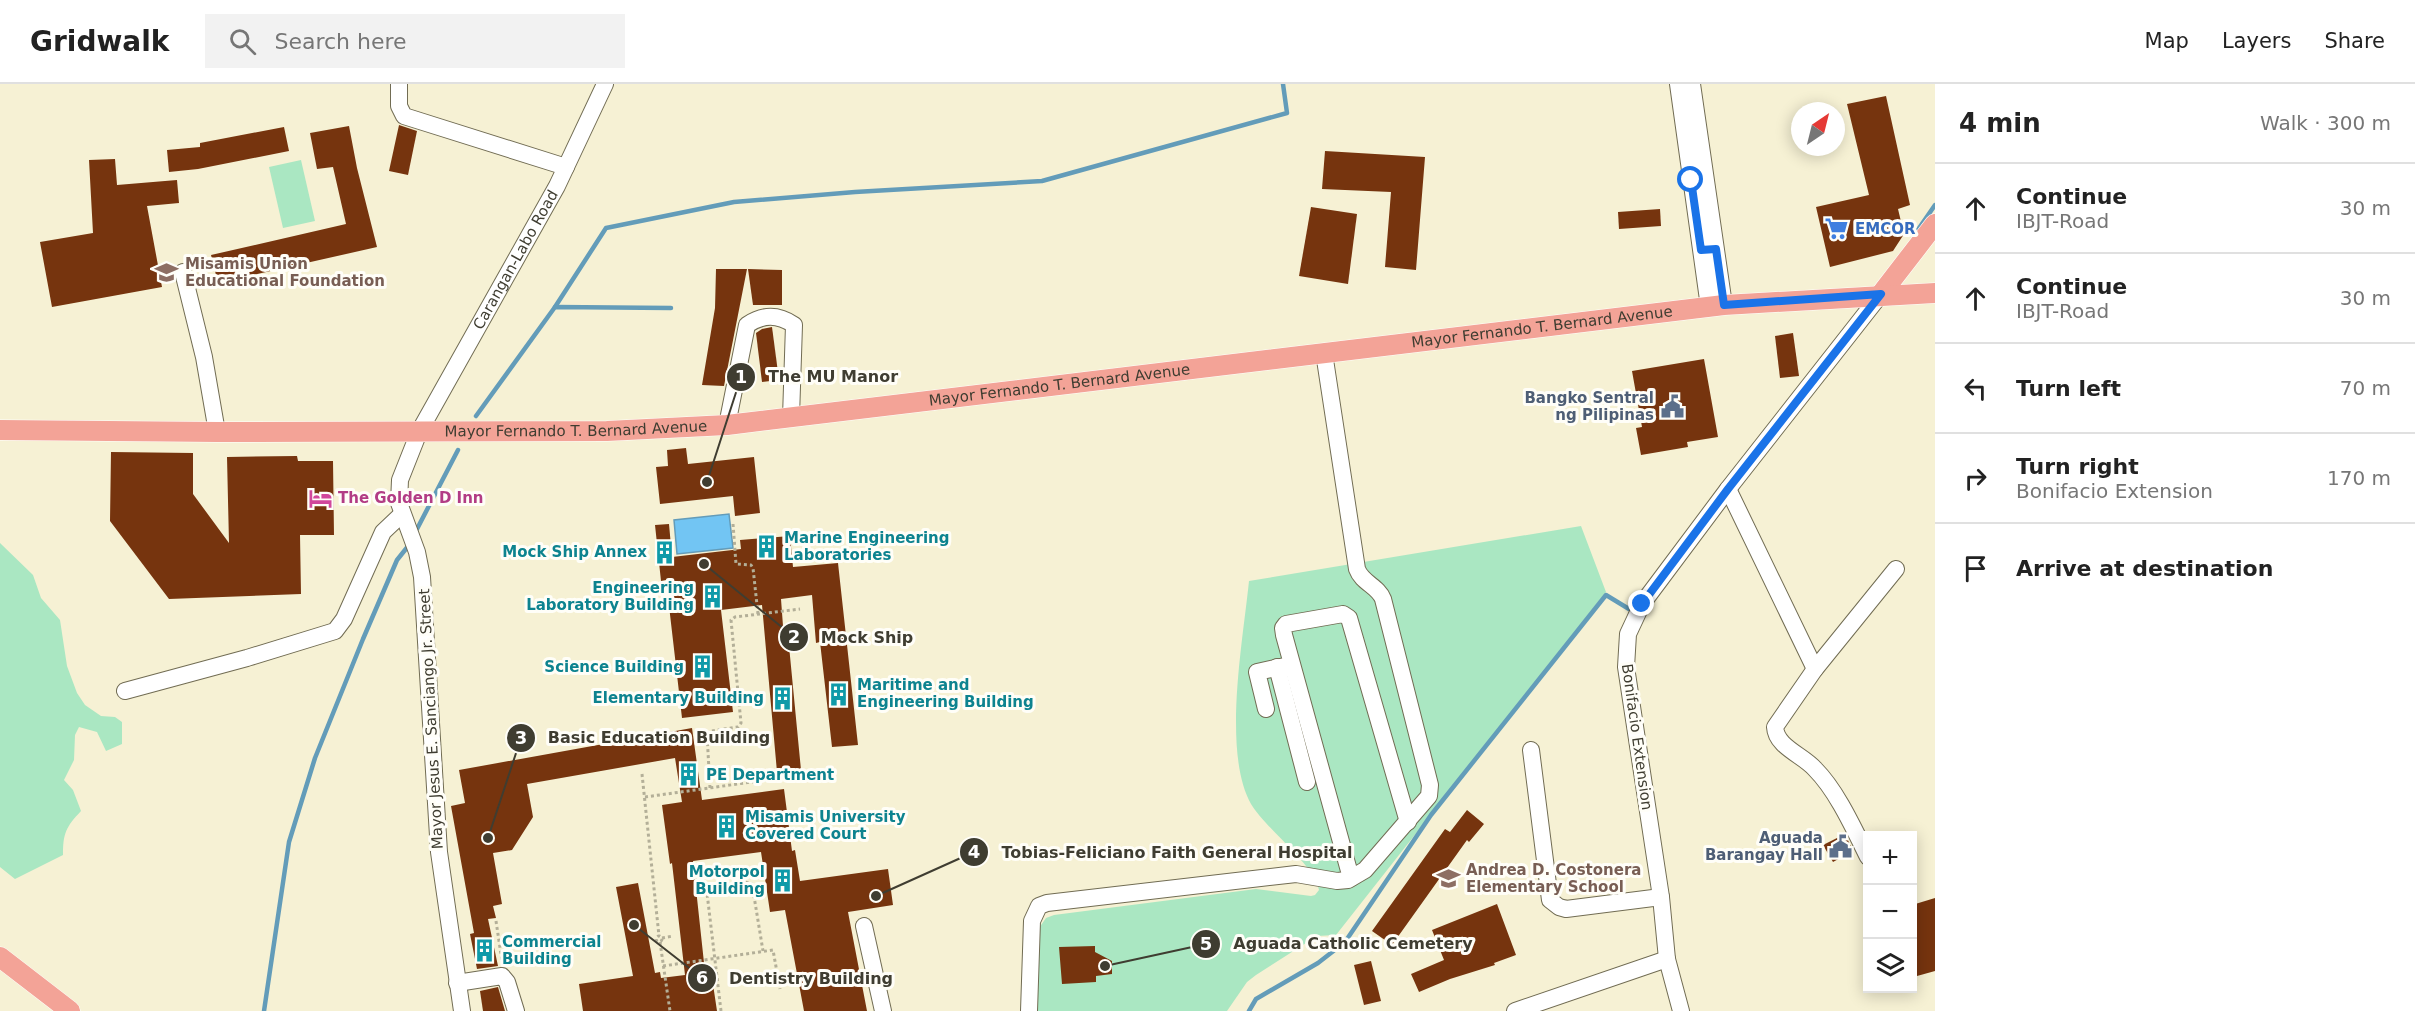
<!DOCTYPE html>
<html lang="en">
<head>
<meta charset="utf-8">
<style>
	:root { --surface:#fff; --page:#f2f2f2; --text:#222; --muted:#767676; --line:#e0e0e0 }
	body { margin:0; font-family:"DejaVu Sans",sans-serif; background:var(--page); color:var(--text) }
	.controls { position:absolute; right:18px; bottom:18px; display:grid; overflow:hidden; border-radius:0px; box-shadow:0 3px 15px #0003 }
	.controls button { width:54px; height:54px; display:grid; place-items:center; padding:0; border:0; border-bottom:2px solid var(--line); background:var(--surface); color:var(--text); font:30px sans-serif }
	.compass { position:absolute; left:1791px; top:18px; width:54px; height:54px; border-radius:50%; background:var(--surface); box-shadow:0 3px 15px #0003; rotate:35deg }
	.stop { position:absolute; width:18px; height:18px; margin:-14px; border:4px solid #1a73e8; border-radius:50%; background:#fff }
	.stop.end { background:#1a73e8; border-color:#fff; box-shadow:0 2px 6px #0008 }
	.list { margin:0; padding:0; list-style:none }
	h2 { display:flex; justify-content:space-between; align-items:center; height:78px; margin:0; padding:0 24px; font-size:26px }
	h2 small { font-size:20px; font-weight:400; color:var(--muted) }
	.list li { display:grid; grid-template-columns:39px 1fr auto; gap:18px; align-items:center; box-sizing:border-box; height:90px; padding:0 24px; border-top:2px solid var(--line) }
	.list b { display:block; font-size:22px; white-space:nowrap }
	.list p { margin:0; font-size:20px; white-space:nowrap; color:var(--muted) }
	.list em { font-size:20px; font-style:normal; color:var(--muted) }
	.icon { flex:none; width:33px; height:33px; fill:none; stroke:currentColor; stroke-width:2; stroke-linecap:round; stroke-linejoin:round }
	.map { position:relative; flex:none; width:1935px; height:927px; overflow:hidden }
	header { display:flex; align-items:center; gap:36px; box-sizing:border-box; height:84px; padding:0 30px; background:var(--surface); border-bottom:2px solid var(--line) }
	header strong { font-size:28px }
	nav { display:flex; gap:33px; margin-inline-start:auto; font-size:21px }
	.search { width:420px; height:54px; background:var(--page); display:flex; align-items:center; gap:15px; box-sizing:border-box; padding:0 21px; border-radius:0px; color:var(--muted); font-size:22px }
	main { display:flex }
	aside { flex:1; background:var(--surface) }
	.map>svg:first-child { display:block }
</style>
</head>
<body>
<header>
<strong>Gridwalk</strong>
<div class="search"><svg class="icon" aria-label="search" viewBox="0 0 24 24"><circle cx="10" cy="10" r="6"/><path d="M15 15l6 6"/></svg>Search here</div>
<nav><a>Map</a><a>Layers</a><a>Share</a></nav>
</header>
<main>
<div class="map">
<svg width="1935" height="927" viewBox="0 0 1935 927">
	<rect width="100%" height="100%" fill="#f6f1d4"/>
	<g fill="#aae7c2">
		<path d="M301,76L315,137L283,144L269,83Z"/>
		<path d="M1581,442L1606,508L1336,851L1317,852L1256,891L1247,898L1227,927H1037L1039,844L1046,834L1054,831L1256,805L1311,812L1315,811L1319,806C1315,781 1265,744 1251,720C1222,668 1243,557 1249,497Z"/>
		<path d="M0,459L33,491L41,514L60,536L67,582L77,609L85,621L101,632L115,633L122,638V660L106,667L97,648L79,643L75,651L74,676L64,696L73,706L81,727C66,743 63,749 63,771L15,795L0,783Z"/>
	</g>
	<path fill="#72c5f3" stroke="#639cb9" stroke-width="1.5" d="M729,430L733,464L677,470L674,436Z"/>
	<g fill="none" stroke-linecap="round" stroke-linejoin="round">
		<g stroke="#639cb9" stroke-width="4.5">
			<path d="M1915,150L1935,121"/>
			<path d="M555,223L606,144L734,118L855,108L1042,97L1287,29L1283,0"/>
			<path d="M476,332L555,223L671,224"/>
			<path d="M417,445L458,366"/>
			<path d="M264,927L289,758L315,674L363,555L397,476L409,461"/>
			<path d="M1249,927L1256,915L1318,879L1345,858L1431,731L1606,511L1629,525L1635,518"/>
		</g>
	</g>
	<g fill="#76340e">
		<path d="M1886,12L1910,121L1898,125L1904,150L1893,167L1830,183L1816,123L1869,111L1847,20Z"/>
		<path d="M399,41L417,47L408,91L389,87Z"/>
		<path d="M349,42L357,84L377,163L218,199L211,171L346,140L333,83L317,85L310,49Z"/>
		<path d="M284,43L289,67L198,85L169,88L167,66L200,63V59Z"/>
		<path d="M1325,67L1425,73L1416,186L1385,183L1391,108L1322,105Z"/>
		<path d="M115,75L117,101L177,96L179,119L147,122L162,203L52,223L40,158L93,149L89,76Z"/>
		<path d="M1311,123L1357,130L1348,200L1299,192Z"/>
		<path d="M1660,125L1661,142L1619,145L1618,128Z"/>
		<path d="M716,185H747L724,302L702,301L715,224Z"/>
		<path d="M748,185L782,186V221H753Z"/>
		<path d="M772,243L779,296L762,298L756,249L762,245Z"/>
		<path d="M1793,249L1799,292L1780,294L1775,252Z"/>
		<path d="M1704,275L1718,353L1687,358L1688,363L1641,371L1636,344L1642,343L1632,287Z"/>
		<path d="M686,364L688,380L754,373L760,429L735,432L733,412L660,420L656,383L668,382L667,366Z"/>
		<path d="M111,368L193,369V410L229,459L227,373L297,372L298,377H333L334,451H300L301,510L169,515L110,437Z"/>
		<path d="M669,440L672,473L741,465L740,456L790,452L793,483L838,479L858,661L832,663L820,558L816,559L812,511L781,515L783,542L787,541L801,686L777,688L762,521L721,526L733,628L682,634L666,496L661,497L655,441Z"/>
		<path d="M692,644L702,716L784,705L792,767L795,766L800,797L888,785L893,821L848,828L867,927H804L785,826L770,828L761,768L693,777L705,888L711,887L717,927H583L579,900L633,892L616,803L638,799L655,889L660,888L661,894L685,891L672,779L670,780L662,721L682,718L675,674L527,700L533,733L512,766L493,769L502,820L493,822L496,834L488,835L498,882L477,885L470,850L474,849L451,722L465,719L459,686Z"/>
		<path d="M1467,726L1484,740L1469,758L1467,756L1392,861L1372,847L1445,745L1450,748Z"/>
		<path d="M1845,750L1853,767L1833,778L1823,761Z"/>
		<path d="M1935,814V887L1917,892L1912,877V821Z"/>
		<path d="M1497,820L1516,871L1494,879L1495,881L1450,895L1419,908L1411,890L1444,876L1432,846Z"/>
		<path d="M1095,862V868L1112,877V890L1096,892V898L1062,900L1059,863Z"/>
		<path d="M1371,877L1381,917L1364,921L1354,881Z"/>
		<path d="M498,903L505,927H483L480,907Z"/>
	</g>
	<g fill="none" stroke-linecap="round" stroke-linejoin="round">
		<defs>
			<g id="minor">
				<path d="M399,0V22L404,32L566,83"/>
				<path d="M1678,0L1709,223"/>
				<path d="M1692,0L1724,221"/>
				<path d="M183,188L204,273L217,348"/>
				<path d="M727,341L747,241C763,230 778,230 794,241L791,333"/>
				<path d="M1728,405L1815,585"/>
				<path d="M1277,583L1307,698"/>
				<path d="M125,607L247,574L335,547L344,535L383,448L402,430"/>
				<path d="M1266,625L1257,588L1285,582"/>
				<path d="M1531,666L1550,816L1559,823L1566,825L1661,813"/>
				<path d="M1868,773C1854,745 1837,707 1815,685C1803,671 1776,663 1775,643L1815,585L1896,485"/>
				<path d="M1351,794L1284,551L1283,544L1286,540L1343,530L1349,534L1408,738"/>
				<path d="M864,842L883,927"/>
				<path d="M457,899L502,892L507,898L516,927"/>
				<path id="s1" d="M462,927L439,768L422,493L417,468L399,419L400,396L419,348L557,102L605,0"/>
				<path d="M1029,927L1032,837L1039,822L1047,819L1296,790L1337,797L1348,796L1365,786L1429,712L1430,701L1383,515C1378,502 1362,499 1357,485L1324,269"/>
				<path d="M1515,927L1667,875"/>
				<path d="M1681,927L1667,875L1661,813L1626,583L1628,550L1642,520L1728,405L1881,210"/>
			</g>
			<g id="major">
				<path d="M1881,210L1935,140"/>
				<path id="s2" d="M0,346L217,348L607,347L727,341L1724,221L1935,209"/>
				<path d="M0,873L70,927"/>
			</g>
		</defs>
		<use href="#minor" stroke="#716c53" stroke-width="18"/>
		<use href="#major" stroke="#fff" stroke-width="21"/>
		<g stroke="#b3af98" stroke-width="3" stroke-dasharray="3 3" stroke-linecap="butt">
			<path d="M733,440L736,480L751,481L753,484L758,530"/>
			<path d="M642,690L659,852"/>
			<path d="M710,704L707,650L711,647L738,643L741,639L731,536L735,533L800,525"/>
			<path d="M645,713L773,695"/>
			<path d="M496,837L502,877"/>
			<circle cx="659" cy="855" r="3"/>
			<path d="M662,854L673,852"/>
			<path d="M660,858L670,927"/>
			<path d="M663,882L773,866L780,905"/>
			<path d="M721,927L707,809L709,803L745,798L752,800L763,867"/>
		</g>
		<use href="#minor" stroke="#fff" stroke-width="16"/>
		<use href="#major" stroke="#f3a397" stroke-width="20"/>
	</g>
	<g fill="none" stroke-linecap="round" stroke-linejoin="round">
		<path stroke="#1a73e8" stroke-width="8" d="M1642,520L1728,405L1881,210L1724,221L1716,165L1701,166L1691,96"/>
	</g>
	<defs>
		<symbol id="supermarket-bare" viewBox="-9 -9 18 18"><path d="M-6-5.5h2.5l.6 2H6L4.5 2H-2.5L-4.4-4H-6ZM-1.5 3.2a1.3 1.3 0 1 0 .1 0ZM3 3.2a1.3 1.3 0 1 0 .1 0Z" fill="#3f7fe0" stroke="#fffef8" stroke-width="2.5" paint-order="stroke"/></symbol>
		<symbol id="school-bare" viewBox="-9 -9 18 18"><path d="M0-5L7-2L0 1L-7-2ZM-4 1L0 2.5L4 1V4Q0 6-4 4Z" fill="#8d6e63" stroke="#fffef8" stroke-width="2.5" paint-order="stroke"/></symbol>
		<symbol id="civic-bare" viewBox="-9 -9 18 18"><path d="M-.6-6.5H3V-4.5H.6V-3L4-1V1h2V6H-6V1h2V-1L-.6-3ZM-1.2 2.5V6h2.4V2.5Z" fill="#5c6f8a" stroke="#fffef8" stroke-width="2.5" paint-order="stroke"/></symbol>
		<symbol id="hotel-bare" viewBox="-9 -9 18 18"><path d="M-6-4.5h1.5V1H6V5H4.5V3h-9V5H-6ZM-4 0a1.8 1.8 0 1 1 3.6 0ZM.5 0V-2.5h3Q6-2.5 6 0Z" fill="#d1479c" stroke="#fffef8" stroke-width="2.5" paint-order="stroke"/></symbol>
		<symbol id="building-bare" viewBox="-9 -9 18 18"><path d="M-4-6H4V6H1V3H-1V6H-4ZM-2.5-4.3h1.7v1.8h-1.7ZM.8-4.3h1.7v1.8H.8ZM-2.5-1h1.7V.8h-1.7ZM.8-1h1.7V.8H.8Z" fill="#0f9aa8" stroke="#fffef8" stroke-width="2.5" paint-order="stroke"/></symbol>
	</defs>
	<g fill-rule="evenodd">
		<use href="#supermarket-bare" x="1820" y="128" width="33" height="33"/>
		<use href="#school-bare" x="150" y="172" width="33" height="33"/>
		<use href="#civic-bare" x="1656" y="306" width="33" height="33"/>
		<use href="#hotel-bare" x="304" y="398" width="33" height="33"/>
		<use href="#building-bare" x="750" y="446" width="33" height="33"/>
		<use href="#building-bare" x="648" y="452" width="33" height="33"/>
		<use href="#building-bare" x="696" y="496" width="33" height="33"/>
		<use href="#building-bare" x="686" y="566" width="33" height="33"/>
		<use href="#building-bare" x="822" y="594" width="33" height="33"/>
		<use href="#building-bare" x="766" y="598" width="33" height="33"/>
		<use href="#building-bare" x="672" y="674" width="33" height="33"/>
		<use href="#building-bare" x="710" y="726" width="33" height="33"/>
		<use href="#civic-bare" x="1824" y="746" width="33" height="33"/>
		<use href="#school-bare" x="1432" y="778" width="33" height="33"/>
		<use href="#building-bare" x="766" y="780" width="33" height="33"/>
		<use href="#building-bare" x="468" y="850" width="33" height="33"/>
	</g>
	<g text-anchor="middle" stroke-width="6" stroke-linejoin="round" paint-order="stroke">
		<g font-size="15" font-weight="bold" fill="#366cbe" stroke="#fffef8" text-anchor="start">
			<text x="1855" y="150">EMCOR</text>
		</g>
		<g font-size="15" fill="#3f3d31" stroke="#fffef8">
			<text dy="5" stroke="none"><textPath href="#s1" startOffset="786">Carangan-Labo Road</textPath></text>
			<text dy="5" stroke="none"><textPath href="#s2" startOffset="1548">Mayor Fernando T. Bernard Avenue</textPath></text>
			<text dy="5" stroke="none"><textPath href="#s2" startOffset="1062">Mayor Fernando T. Bernard Avenue</textPath></text>
			<text dy="5" stroke="none"><textPath href="#s2" startOffset="576">Mayor Fernando T. Bernard Avenue</textPath></text>
			<text transform="translate(431 635) rotate(-93)" y="5">Mayor Jesus E. Sanciango Jr. Street</text>
			<text transform="translate(1637 653) rotate(82)" y="5">Bonifacio Extension</text>
		</g>
		<g font-size="15" font-weight="bold" fill="#785e54" stroke="#fffef8" text-anchor="start">
			<text x="185" y="185">Misamis Union<tspan x="185" dy="17">Educational Foundation</tspan></text>
			<text x="1466" y="791">Andrea D. Costonera<tspan x="1466" dy="17">Elementary School</tspan></text>
		</g>
		<g font-size="15" font-weight="bold" fill="#4e5e75" stroke="#fffef8" text-anchor="end">
			<text x="1654" y="319">Bangko Sentral<tspan x="1654" dy="17">ng Pilipinas</tspan></text>
			<text x="1823" y="759">Aguada<tspan x="1823" dy="17">Barangay Hall</tspan></text>
		</g>
		<g font-size="15" font-weight="bold" fill="#b23c85" stroke="#fffef8" text-anchor="start">
			<text x="338" y="419">The Golden D Inn</text>
		</g>
		<g font-size="15" font-weight="bold" fill="#0d838f" stroke="#fffef8" text-anchor="start">
			<text x="784" y="459">Marine Engineering<tspan x="784" dy="17">Laboratories</tspan></text>
			<text x="647" y="473" text-anchor="end">Mock Ship Annex</text>
			<text x="694" y="509" text-anchor="end">Engineering<tspan x="694" dy="17">Laboratory Building</tspan></text>
			<text x="684" y="588" text-anchor="end">Science Building</text>
			<text x="857" y="606">Maritime and<tspan x="857" dy="17">Engineering Building</tspan></text>
			<text x="764" y="619" text-anchor="end">Elementary Building</text>
			<text x="706" y="696">PE Department</text>
			<text x="745" y="738">Misamis University<tspan x="745" dy="17">Covered Court</tspan></text>
			<text x="765" y="793" text-anchor="end">Motorpol<tspan x="765" dy="17">Building</tspan></text>
			<text x="502" y="863">Commercial<tspan x="502" dy="17">Building</tspan></text>
		</g>
	</g>
	<path fill="none" stroke="#3f3d31" stroke-width="2" d="M707 398L741 293M704 480L794 553M488 754L521 654M876 812L974 768M1105 882L1206 860M634 841L702 894"/>
	<g fill="#3f3d31" stroke="#fffef8" stroke-width="2">
		<circle cx="707" cy="398" r="6"/>
		<circle cx="704" cy="480" r="6"/>
		<circle cx="488" cy="754" r="6"/>
		<circle cx="876" cy="812" r="6"/>
		<circle cx="1105" cy="882" r="6"/>
		<circle cx="634" cy="841" r="6"/>
		<circle cx="741" cy="293" r="15"/>
		<circle cx="794" cy="553" r="15"/>
		<circle cx="521" cy="654" r="15"/>
		<circle cx="974" cy="768" r="15"/>
		<circle cx="1206" cy="860" r="15"/>
		<circle cx="702" cy="894" r="15"/>
	</g>
	<g font-size="18" text-anchor="middle" font-weight="bold" fill="#fff">
		<text x="741" y="299">1</text>
		<text x="794" y="559">2</text>
		<text x="521" y="660">3</text>
		<text x="974" y="774">4</text>
		<text x="1206" y="866">5</text>
		<text x="702" y="900">6</text>
	</g>
	<g font-size="16" text-anchor="middle" font-weight="bold" fill="#3f3d31" stroke="#fffef8" stroke-width="6" stroke-linejoin="round" paint-order="stroke">
		<text x="833" y="298">The MU Manor</text>
		<text x="867" y="559">Mock Ship</text>
		<text x="659" y="659">Basic Education Building</text>
		<text x="1177" y="774">Tobias-Feliciano Faith General Hospital</text>
		<text x="1353" y="865">Aguada Catholic Cemetery</text>
		<text x="811" y="900">Dentistry Building</text>
	</g>
</svg>
<div class="controls">
<button>+</button>
<button>−</button>
<button><svg class="icon" aria-label="layers" viewBox="0 0 24 24"><path d="M12 4l9 5-9 5-9-5zM3 14l9 5 9-5"/></svg></button>
</div>
<svg class="compass" viewBox="-18 -18 36 36"><path d="M0-13l5 13h-10z" fill="#e53935"/><path d="M0 13l5-13h-10z" fill="#767676"/></svg>
<div class="stop" style="left:1691px;top:96px"></div>
<div class="stop end" style="left:1642px;top:520px"></div>
</div>
<aside>
<h2>4 min<small>Walk · 300 m</small></h2>
<ul class="list">
<li><svg class="icon" aria-label="ahead" viewBox="0 0 24 24"><path d="M12 20V5M6 11l6-6 6 6"/></svg><div><b>Continue</b><p>IBJT-Road</p></div><em>30 m</em></li>
<li><svg class="icon" aria-label="ahead" viewBox="0 0 24 24"><path d="M12 20V5M6 11l6-6 6 6"/></svg><div><b>Continue</b><p>IBJT-Road</p></div><em>30 m</em></li>
<li><svg class="icon" aria-label="left" viewBox="0 0 24 24"><path d="M17 20v-9H6M10 6l-5 5 5 5"/></svg><div><b>Turn left</b></div><em>70 m</em></li>
<li><svg class="icon" aria-label="right" viewBox="0 0 24 24"><path d="M7 20v-9h11M14 6l5 5-5 5"/></svg><div><b>Turn right</b><p>Bonifacio Extension</p></div><em>170 m</em></li>
<li><svg class="icon" aria-label="arrive" viewBox="0 0 24 24"><path d="M6 21V4h12l-3 4 3 4H6"/></svg><div><b>Arrive at destination</b></div></li>
</ul>
</aside>
</main>
</body>
</html>
